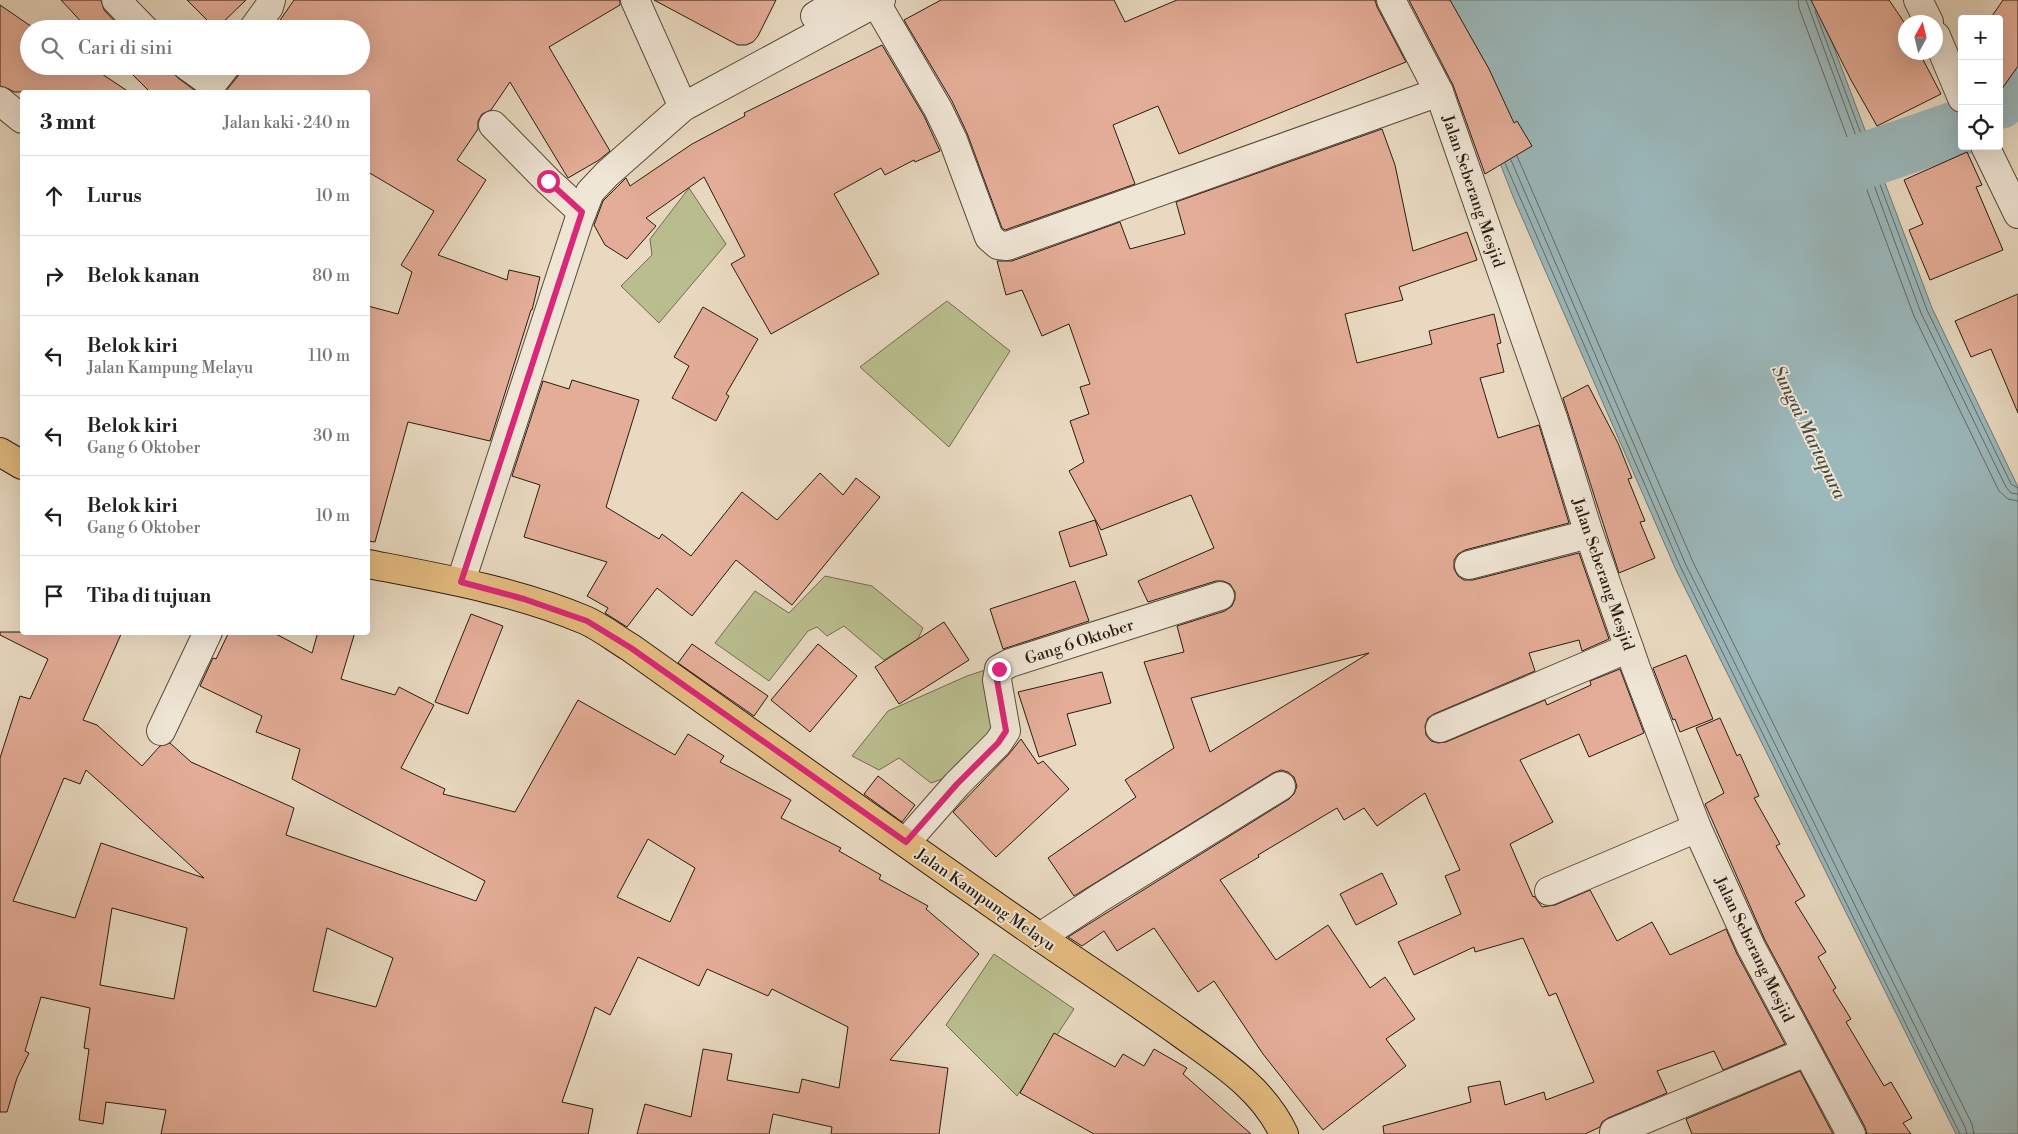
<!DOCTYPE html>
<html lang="id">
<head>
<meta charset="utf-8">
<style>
	:root { --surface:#fff; --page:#f2f2f2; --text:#202124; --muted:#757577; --line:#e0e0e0 }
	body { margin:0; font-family:"Libre Bodoni",serif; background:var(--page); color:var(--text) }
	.controls { position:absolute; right:15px; top:15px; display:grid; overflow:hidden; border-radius:5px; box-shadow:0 5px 20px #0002 }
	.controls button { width:45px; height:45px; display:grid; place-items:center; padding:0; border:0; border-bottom:1px solid var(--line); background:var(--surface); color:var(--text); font:25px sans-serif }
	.compass { position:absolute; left:1898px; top:15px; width:45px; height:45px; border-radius:50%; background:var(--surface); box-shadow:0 5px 20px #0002; rotate:8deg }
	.stop { position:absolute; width:15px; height:15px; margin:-11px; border:4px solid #db2777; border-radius:50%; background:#fff }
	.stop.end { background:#db2777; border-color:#fff; box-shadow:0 1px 5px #0008 }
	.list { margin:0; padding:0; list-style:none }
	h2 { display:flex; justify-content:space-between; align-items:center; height:65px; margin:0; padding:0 20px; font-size:21px }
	h2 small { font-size:16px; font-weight:400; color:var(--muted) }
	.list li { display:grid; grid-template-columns:32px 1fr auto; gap:15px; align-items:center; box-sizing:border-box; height:80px; padding:0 20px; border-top:1px solid var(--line) }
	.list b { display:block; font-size:19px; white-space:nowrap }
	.list p { margin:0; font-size:16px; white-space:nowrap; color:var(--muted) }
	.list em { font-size:16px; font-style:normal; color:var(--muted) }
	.icon { flex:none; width:28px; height:28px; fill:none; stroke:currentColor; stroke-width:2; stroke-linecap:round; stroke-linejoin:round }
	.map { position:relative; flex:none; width:2018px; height:1134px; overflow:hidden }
	.search { position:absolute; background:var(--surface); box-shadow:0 5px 20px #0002; left:20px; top:20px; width:350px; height:55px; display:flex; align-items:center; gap:12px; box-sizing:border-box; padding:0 18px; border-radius:28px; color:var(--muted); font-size:19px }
	.panel { position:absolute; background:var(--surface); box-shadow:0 5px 20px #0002; left:20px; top:90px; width:350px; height:545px; border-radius:5px }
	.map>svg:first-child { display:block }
</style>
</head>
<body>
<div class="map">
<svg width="2018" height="1134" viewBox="0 0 2018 1134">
	<rect width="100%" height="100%" fill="#e8d9c0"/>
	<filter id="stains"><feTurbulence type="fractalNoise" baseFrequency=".004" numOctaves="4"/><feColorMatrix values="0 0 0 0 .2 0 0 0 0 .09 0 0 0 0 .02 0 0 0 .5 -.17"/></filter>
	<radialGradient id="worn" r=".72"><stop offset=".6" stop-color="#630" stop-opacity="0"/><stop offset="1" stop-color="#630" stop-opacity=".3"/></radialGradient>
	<g fill="#babe8f" stroke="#716d50">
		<path d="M689,188L726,244L659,323L621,286L652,255L650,239Z"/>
		<path d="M947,301L1010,351L949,447L860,367Z"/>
		<path d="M825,576L872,586L923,628L918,639L884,660L844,626L827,636L817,627L808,631L769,681L715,643L755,591L789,613Z"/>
		<path d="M991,668L998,726L971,769L931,783L899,758L879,770L852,756L888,711L967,676Z"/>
		<path d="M994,954L1074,1009L1017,1096L946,1025Z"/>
	</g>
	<path fill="#9bb8bb" stroke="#6d7a77" d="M1436,0H1816L1932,308L2018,487V1134H1956L1676,570L1514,199Z"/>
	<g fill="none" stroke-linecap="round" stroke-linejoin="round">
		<g stroke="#626a66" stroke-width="1">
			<path d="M1798,0L1799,8L1914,316L1999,491L2008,499L2018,501"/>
			<path d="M1806,0L1921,313L2006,487L2011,493L2018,494"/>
			<path d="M1815,11L1927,310L2011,484L2018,488"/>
			<path d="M1517,156L1693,562L1972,1124L1974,1134"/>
			<path d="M1511,160L1686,565L1965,1127L1967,1134"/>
			<path d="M1505,163L1681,568L1960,1134"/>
		</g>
		<g stroke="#9bb8bb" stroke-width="56">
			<path d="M1999,101L2018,71"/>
			<path d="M1802,182L1962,127"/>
		</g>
	</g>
	<g fill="#e4ad98" stroke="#281c10" fill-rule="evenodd">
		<path d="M61,0H101L104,10L122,29H88Z"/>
		<path d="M187,0H246L216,29Z"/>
		<path d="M294,0H620V5L549,47L610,151L599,160L568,178L510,82L491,110L482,114L478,121V129L457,160L486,180L438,255L507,280L509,270L540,277L532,310H531L490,441L408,422L375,542L368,541V306L398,314L412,272L401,265L434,211L368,172V92H225L238,76L242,66H361V29H274Z"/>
		<path d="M654,0H776L758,36L753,42L746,45H738Z"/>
		<path d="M941,0H1114L1125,22L1177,0H1375L1377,7L1406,62L1179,154L1158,106L1113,125L1135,184L1005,230L1002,228L967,133L952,101L904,20Z"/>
		<path d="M1409,0H1450L1489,69L1514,123L1517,121L1532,146L1485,174L1453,85Z"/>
		<path d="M1811,0H1889L1906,25V52H1919L1941,94L1877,126L1851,80Z"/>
		<path d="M2003,0H2018V66L1999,93V19H1990Z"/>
		<path d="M0,5L35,29H29V66H90L129,92H14L9,89L0,86Z"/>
		<path d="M882,45L924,116L940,151L915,162L914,160L885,175L881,168L834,194L879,274L771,334L731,264L745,256L704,177L646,218L656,226L627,259L605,245L594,225L603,201L626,178L630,186L692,144L745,116L744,113Z"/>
		<path d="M124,66H172L173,73L178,78L197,92H150Z"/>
		<path d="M1382,129L1395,165L1413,251L1467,232L1477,260L1399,287L1403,300L1345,314L1357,363L1432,344L1429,331L1494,314L1501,343L1497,344L1504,372L1480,378L1498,438L1539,425L1569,523L1465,550L1458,554L1454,560V569L1458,576L1464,580H1473L1579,553L1609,639L1582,651L1579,640L1529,653L1535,671L1434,714L1428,718L1425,726L1426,735L1431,741L1438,743L1446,742L1545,700L1547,705L1591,685L1590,681L1620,669L1644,733L1589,757L1579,734L1520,760L1553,822L1510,844L1533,897L1534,896L1542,907L1548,906L1555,905L1590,890L1617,941L1652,922L1670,955L1726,929L1737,954L1785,1044L1723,1070L1714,1051L1657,1071L1667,1093L1608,1118L1602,1122L1600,1127L1585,1134H1384L1383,1126L1471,1102L1468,1087L1500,1081L1505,1105L1544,1092L1546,1100L1594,1082L1556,993L1549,996L1523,938L1475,952L1474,947L1414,975L1398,942L1461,914L1445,876L1460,870L1425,793L1377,826L1364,808L1344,820L1337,808L1258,855L1259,857L1220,880L1276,960L1328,925L1370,988L1385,977L1415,1019L1386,1039L1406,1066L1323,1130L1263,1054L1214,981L1198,992L1154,928L1117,951L1104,931L1082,946L1068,937L1289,799L1294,794L1297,786L1294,777L1288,772L1281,770L1273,773L1074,896L1048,858L1136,797L1125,780L1174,748L1144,662L1184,652L1177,626L1225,611L1232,606L1235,599V592L1230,584L1223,581H1216L1148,602L1138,581L1214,548L1191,495L1101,530L1069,471L1084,462L1070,421L1089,414L1080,387L1090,384L1069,324L1042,336L1022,290L1006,295L997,261H1012L1120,222L1130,249L1185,234L1176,202ZM1369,653L1210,752L1191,698Z"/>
		<path d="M1967,152L1982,185L1976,187L2003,250L1930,280L1909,230L1923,224L1904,180Z"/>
		<path d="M2018,294V413L1991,349L1971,357L1955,321Z"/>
		<path d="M703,307L758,339L726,394L729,396L716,421L672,398L689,366L674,357Z"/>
		<path d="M572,380L639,400L606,507L659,539L662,534L691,556L742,492L777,520L820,473L843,495L856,478L880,497L792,605L736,560L692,616L657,588L627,627L605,613L608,608L587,596L607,562L524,537L540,485L512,476L543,381L569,389Z"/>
		<path d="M1588,385L1618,443L1632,478L1628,479L1645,521L1640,522L1655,558L1619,573L1563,398Z"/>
		<path d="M1095,520L1107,555L1070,567L1059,532Z"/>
		<path d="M1075,581L1089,621L1003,649L990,609Z"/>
		<path d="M471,614L503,626L468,714L435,702Z"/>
		<path d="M944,622L969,660L899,704L875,667Z"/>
		<path d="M0,632H122L83,720L97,725L142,766L160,746L170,743L191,762L294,808L286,835L476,901L485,881L292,779L300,749L256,732L262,716L200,686L213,658L216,659L229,632H272L312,653L318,632H355L341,679L395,695L399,687L434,705L401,768L445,789L443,794L515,812L578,700L675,755L688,734L724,756L720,762L791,800L781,818L841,848L839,851L881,875L879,879L928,906L926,909L979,954L890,1060L948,1068L939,1134H831L832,1127L773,1114L769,1134H637L645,1104L691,1117L703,1049L732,1054L727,1080L799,1093L802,1079L839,1088L848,1027L772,989L768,996L707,969L699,986L638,957L610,1015L595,1007L562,1102L593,1109L588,1134H161L166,1110L106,1102L103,1124L79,1120L89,1049L84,1048L90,1008L41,997L25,1051L29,1053L17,1078L7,1112H0V758L20,696L30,699L48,659L0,635ZM86,770L114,795L204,878L101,843L75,918L13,901L64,778L80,784ZM648,839L695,868L670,922L617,897ZM112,908L187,928L174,999L100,985ZM327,928L393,958L376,1007L313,991Z"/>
		<path d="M692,644L768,696L754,716L678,663Z"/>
		<path d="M818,644L857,676L810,732L771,700Z"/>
		<path d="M1686,655L1713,719L1680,732L1675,719L1673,720L1653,668Z"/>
		<path d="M1102,672L1111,703L1067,714L1076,745L1039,757L1018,692Z"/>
		<path d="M1720,718L1737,756L1740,754L1759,796L1754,798L1780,844L1776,846L1805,896L1795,902L1826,952L1818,957L1836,988L1833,990L1851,1019L1846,1022L1884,1086L1891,1082L1912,1118L1903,1123L1911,1134H1867L1865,1127L1765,940L1705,804L1724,793L1696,728Z"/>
		<path d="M1021,739L1038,764L1043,761L1069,789L996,857L953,812L1009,754Z"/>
		<path d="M878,776L915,805L902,822L864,794Z"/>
		<path d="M1382,873L1397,904L1356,925L1340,894Z"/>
		<path d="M1054,1033L1115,1067L1123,1054L1144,1066L1154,1049L1187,1068L1183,1074L1251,1134H1094L1020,1093Z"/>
		<path d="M1800,1071L1833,1134H1692L1686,1119Z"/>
	</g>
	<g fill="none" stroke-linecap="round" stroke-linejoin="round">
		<defs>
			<g id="minor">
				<path d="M116,0L144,29"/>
				<path d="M635,0L683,107"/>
				<path d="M1391,0L1439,92L1553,418L1589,534L1636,668L1697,828L1751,947L1851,1134"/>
				<path d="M1918,0L1929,22"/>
				<path d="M876,3L938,109L953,140L989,237L998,245L1007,246L1439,92"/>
				<path d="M815,16L840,0"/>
				<path d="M253,29L269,7L271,0"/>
				<path d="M1936,36L1962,98"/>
				<path d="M187,66L212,84L226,66"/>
				<path d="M0,101L22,119"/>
				<path d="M493,125L548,181L582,212"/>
				<path d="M1985,146L2018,214"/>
				<path d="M1469,565L1589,534"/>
				<path d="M461,581L579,220L590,192L607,174L683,107L881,0"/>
				<path d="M1440,728L1629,648"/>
				<path d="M161,731L208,632"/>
				<path d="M906,842L957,784L998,743L1006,731L997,680L999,669L1010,663L1220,596"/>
				<path d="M1549,891L1697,828"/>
				<path d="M1040,937L1101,897L1281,786"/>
				<path d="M1614,1132L1806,1052"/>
			</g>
			<g id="major">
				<path d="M0,452L22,465"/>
				<path d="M368,564C441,578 516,591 585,620C601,627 616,639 631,648C767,745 903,842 1040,937C1088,970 1136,1001 1183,1035C1222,1063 1263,1089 1284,1134"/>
			</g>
		</defs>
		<use href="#minor" stroke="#584b3c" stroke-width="30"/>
		<use href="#major" stroke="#281c10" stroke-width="30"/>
		<use href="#minor" stroke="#f0e6d6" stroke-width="28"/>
		<use href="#major" stroke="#e4bc80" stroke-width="28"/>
	</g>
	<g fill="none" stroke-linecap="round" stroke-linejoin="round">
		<path stroke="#db2777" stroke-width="6" d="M548,181L582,212L461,582L524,599L587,621L631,648L906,842L957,784L998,743L1006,731L997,680L999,669"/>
	</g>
	<g text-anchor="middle" stroke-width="4" stroke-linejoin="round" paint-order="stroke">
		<g font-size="16" fill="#281c10" stroke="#f0e6d6">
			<text transform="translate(1474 191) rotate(71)" y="6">Jalan Seberang Mesjid</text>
			<text transform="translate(1604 574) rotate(71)" y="6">Jalan Seberang Mesjid</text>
			<text transform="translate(1079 641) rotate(-18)" y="6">Gang 6 Oktober</text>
			<text transform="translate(986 899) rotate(35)" y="6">Jalan Kampung Melayu</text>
			<text transform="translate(1755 949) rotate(64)" y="6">Jalan Seberang Mesjid</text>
		</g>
		<g font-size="18" font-style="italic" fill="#4a4b43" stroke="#f0e6d6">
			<text transform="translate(1809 432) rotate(64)" y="6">Sungai Martapura</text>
		</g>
	</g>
	<rect width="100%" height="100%" filter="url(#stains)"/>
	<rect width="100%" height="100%" fill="url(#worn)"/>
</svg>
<div class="controls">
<button>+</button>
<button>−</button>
<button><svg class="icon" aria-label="locate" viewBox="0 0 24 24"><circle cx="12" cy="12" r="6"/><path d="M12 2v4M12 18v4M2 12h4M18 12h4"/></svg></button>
</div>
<svg class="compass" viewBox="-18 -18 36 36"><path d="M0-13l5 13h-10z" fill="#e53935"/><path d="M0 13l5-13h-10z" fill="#757577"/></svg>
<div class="stop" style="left:548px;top:181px"></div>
<div class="stop end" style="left:999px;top:669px"></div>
<div class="search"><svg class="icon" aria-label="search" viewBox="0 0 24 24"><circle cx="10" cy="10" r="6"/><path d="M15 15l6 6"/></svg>Cari di sini</div>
<section class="panel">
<h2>3 mnt<small>Jalan kaki · 240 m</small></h2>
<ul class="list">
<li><svg class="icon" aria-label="ahead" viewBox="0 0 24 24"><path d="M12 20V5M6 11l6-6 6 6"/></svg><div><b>Lurus</b></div><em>10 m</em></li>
<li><svg class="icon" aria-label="right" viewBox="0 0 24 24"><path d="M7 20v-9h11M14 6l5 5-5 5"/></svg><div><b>Belok kanan</b></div><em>80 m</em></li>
<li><svg class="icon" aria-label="left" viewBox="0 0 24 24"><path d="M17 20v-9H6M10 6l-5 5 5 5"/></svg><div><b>Belok kiri</b><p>Jalan Kampung Melayu</p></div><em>110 m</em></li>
<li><svg class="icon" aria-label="left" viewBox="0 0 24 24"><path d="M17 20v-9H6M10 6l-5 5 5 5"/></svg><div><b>Belok kiri</b><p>Gang 6 Oktober</p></div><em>30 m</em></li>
<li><svg class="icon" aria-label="left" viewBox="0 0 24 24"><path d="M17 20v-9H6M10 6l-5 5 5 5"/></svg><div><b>Belok kiri</b><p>Gang 6 Oktober</p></div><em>10 m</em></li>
<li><svg class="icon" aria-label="arrive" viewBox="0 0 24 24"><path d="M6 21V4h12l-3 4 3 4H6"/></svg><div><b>Tiba di tujuan</b></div></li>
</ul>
</section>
</div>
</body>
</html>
